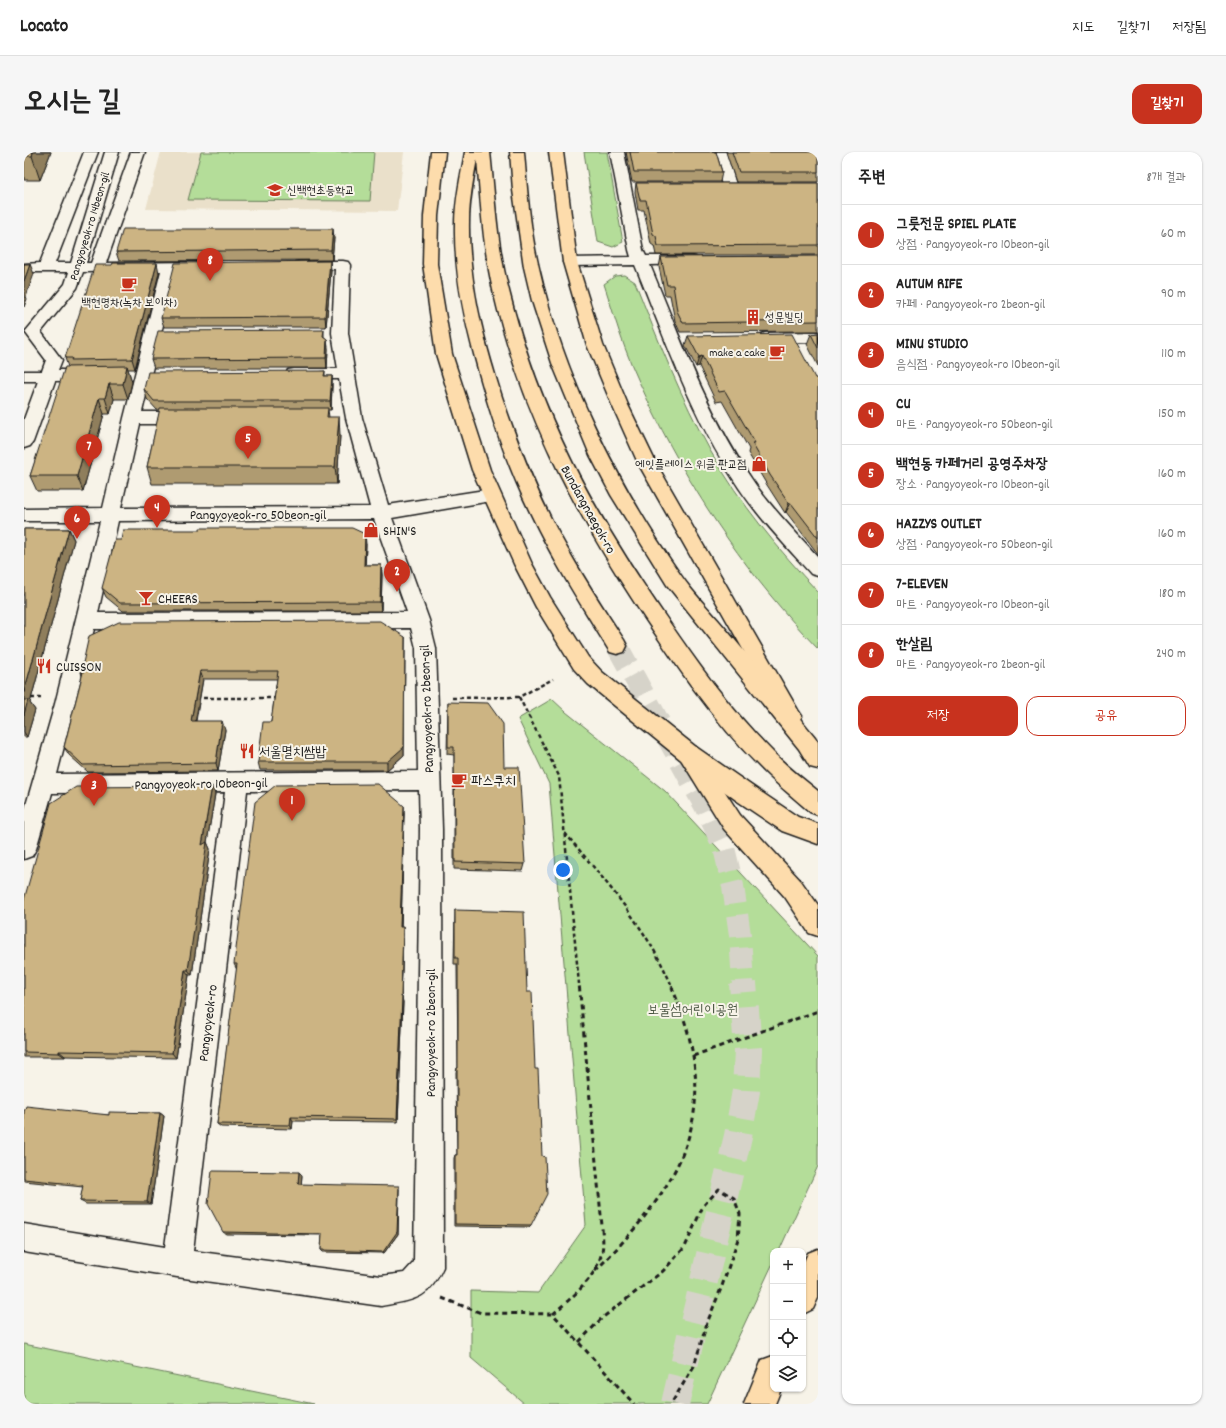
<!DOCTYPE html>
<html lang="ko">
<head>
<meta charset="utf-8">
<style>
	:root { --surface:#fff; --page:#f6f6f6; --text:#222; --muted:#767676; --line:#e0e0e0; --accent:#c8321e }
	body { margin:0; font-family:Dekko,"Poor Story",sans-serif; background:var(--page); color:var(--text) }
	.controls { position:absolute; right:12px; bottom:12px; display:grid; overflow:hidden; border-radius:8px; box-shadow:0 1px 3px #0004 }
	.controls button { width:36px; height:36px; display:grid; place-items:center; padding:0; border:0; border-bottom:1px solid var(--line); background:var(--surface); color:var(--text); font:20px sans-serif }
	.you { position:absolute; left:539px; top:718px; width:14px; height:14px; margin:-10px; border:3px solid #fff; border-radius:50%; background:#1a73e8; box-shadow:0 0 0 6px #1a73e833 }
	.badge { display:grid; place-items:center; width:26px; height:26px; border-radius:50%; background:var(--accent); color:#fff; font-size:13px; font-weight:700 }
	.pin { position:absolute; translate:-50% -33px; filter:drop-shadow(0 1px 2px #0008) }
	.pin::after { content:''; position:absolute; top:21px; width:14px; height:12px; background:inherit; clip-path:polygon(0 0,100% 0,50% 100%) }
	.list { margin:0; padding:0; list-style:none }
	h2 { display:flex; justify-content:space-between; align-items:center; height:52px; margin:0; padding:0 16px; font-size:17px }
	h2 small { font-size:13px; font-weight:400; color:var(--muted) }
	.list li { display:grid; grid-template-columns:26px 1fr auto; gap:12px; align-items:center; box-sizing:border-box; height:60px; padding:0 16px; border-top:1px solid var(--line) }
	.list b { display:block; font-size:15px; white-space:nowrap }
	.list p { margin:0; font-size:13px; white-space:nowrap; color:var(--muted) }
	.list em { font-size:13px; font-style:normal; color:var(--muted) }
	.actions { display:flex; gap:8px; padding:12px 16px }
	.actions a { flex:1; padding:9px 0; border:1px solid var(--accent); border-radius:12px; text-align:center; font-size:14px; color:var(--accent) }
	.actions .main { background:var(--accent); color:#fff }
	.icon { flex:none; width:22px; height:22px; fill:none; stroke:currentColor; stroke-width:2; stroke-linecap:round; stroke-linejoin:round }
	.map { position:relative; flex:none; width:794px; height:1252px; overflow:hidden; border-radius:12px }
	header { display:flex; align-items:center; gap:24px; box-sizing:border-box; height:56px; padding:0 20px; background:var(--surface); border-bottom:1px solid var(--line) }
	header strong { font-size:19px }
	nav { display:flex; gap:22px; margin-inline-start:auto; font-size:14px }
	.intro { display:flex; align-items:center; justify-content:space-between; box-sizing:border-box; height:96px; padding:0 24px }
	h1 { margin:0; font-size:28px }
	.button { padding:10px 18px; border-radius:12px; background:var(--accent); color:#fff; font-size:14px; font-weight:700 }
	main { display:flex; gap:24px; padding:0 24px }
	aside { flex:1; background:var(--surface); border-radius:12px; box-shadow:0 1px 3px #0004 }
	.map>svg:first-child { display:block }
</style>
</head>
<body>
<header>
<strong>Locato</strong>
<nav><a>지도</a><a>길찾기</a><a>저장됨</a></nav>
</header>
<div class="intro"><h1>오시는 길</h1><a class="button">길찾기</a></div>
<main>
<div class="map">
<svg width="794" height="1252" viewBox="0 0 794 1252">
	<rect width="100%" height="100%" fill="#f7f3e8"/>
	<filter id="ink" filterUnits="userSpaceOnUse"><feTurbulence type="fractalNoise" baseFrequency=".025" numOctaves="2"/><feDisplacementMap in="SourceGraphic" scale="8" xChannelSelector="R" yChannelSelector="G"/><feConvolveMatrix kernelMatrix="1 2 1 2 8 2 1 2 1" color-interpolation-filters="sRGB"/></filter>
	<g filter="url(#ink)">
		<path fill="#eae0ca" d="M137,0H380L373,59L122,57Z"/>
		<g fill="#b4dd99" stroke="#687c5a">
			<path d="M177,0H350L346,49L164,48Z"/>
			<path d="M560,0H583L599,90L589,95L574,90Z"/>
			<path d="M600,123L611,130C634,188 657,246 687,300C716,351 754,397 794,440V497C727,427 673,349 630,262C620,240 609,218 601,196C593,175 587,153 580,132L591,124Z"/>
			<path d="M528,547L542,560L641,639L794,804V1014L755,1099H749V1111L683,1252H501L447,1206V1139L514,1141L562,1073L525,632L494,567Z"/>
			<path d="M0,1192L290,1252H0Z"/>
		</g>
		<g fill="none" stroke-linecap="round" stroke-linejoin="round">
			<path stroke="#d6d3c9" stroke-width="22" stroke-dasharray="22 11" stroke-linecap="butt" d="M593,494L681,654L700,696L709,734L716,783L719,832"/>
			<path stroke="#d6d3c9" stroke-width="28" stroke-dasharray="28 14" stroke-linecap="butt" d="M651,1252L714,984L722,939L724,898L719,831"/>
			<defs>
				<g id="minor">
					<path d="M60,0H74L31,111H47L81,0H95L62,111H67L107,0H121L82,111L179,110L184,111L186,114L184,117L152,119L118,260H165L171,262L173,266L171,270L165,272H116L97,356L346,355L322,266L315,227H270L264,226L262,222L264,218L270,217H314L308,181L311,117L271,116L269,113L271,110L276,109H319L324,110L326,113L324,181L338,266L364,353L467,337L473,339L476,343L473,347L467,349L368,366L405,468L412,496L418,677L419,1115C405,1148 389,1148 357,1154L153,1125L0,1100V1072L141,1095L201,640L28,641L12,697L8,704L0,707V660L31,552L76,369H0V357L79,356L100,266L137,119L59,120L53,136L17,180L38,208L34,218H68L74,219L76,223L74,227L68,228L31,229L9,290L6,294L0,296V267L14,229H0V219H18L22,208L1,180L41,132L45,120H0V112L16,111ZM350,367L383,460L74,461L94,369ZM387,476L392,496L394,619L33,622L70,477ZM395,638L396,677L390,1110L380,1121L357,1124L169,1099L223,639Z"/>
					<path d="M586,0H600L619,98L622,104H667L672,105L674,108L672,111L667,112L626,113C656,185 683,261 727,326C746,355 771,379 794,405V424L787,422C762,394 736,367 715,336C669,268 642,189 611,113L546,114L541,113L539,110L541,107L546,106L607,105L605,98Z"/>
					<path d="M688,0H702L713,36L711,39H701L699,36Z"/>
					<path d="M794,180V190L741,191L735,189L733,186L735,183L741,181Z"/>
				</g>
				<g id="major">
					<path d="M407,0H421L414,64L413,112L428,202L466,318L508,412L526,445L564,505L578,520L672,595L728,634L774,665L794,672V692L758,679L712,648L656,607L564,532L550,517L512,455L490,412L448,318L412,202L399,112L400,64Z"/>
					<path d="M525,0H539L553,110L579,193L604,253L632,311L774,558L778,564L774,570L767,573L760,570L614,311L588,253L563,193L539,110Z"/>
				</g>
				<g id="highway">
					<path d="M441,0H466C471,47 473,94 485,139C516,263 569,360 641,464C673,511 707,558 747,598C761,613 778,626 794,639V663L786,660C768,644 749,629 733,612C687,566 650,510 614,456C548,355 496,256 469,138C459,95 457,51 453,7C449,28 445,49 445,70C444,130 460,189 478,245C494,292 511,337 534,380C554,417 577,453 600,488L603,494L600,500L593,502L586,500C558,454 529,409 506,360C482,311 465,259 451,206C439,162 430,118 431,72C431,48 437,24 441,0Z"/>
					<path d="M486,0H500C503,38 506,79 515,116C540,225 593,331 656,422C669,441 686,458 701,476C731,512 761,548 791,585L794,590V617L786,615L775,597L643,433L587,343L566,303L528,211L508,149L500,115L489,38Z"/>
					<path d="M664,592L672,595L716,663L777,729L794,753V784L785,781L761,745L700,677L653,601L656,595Z"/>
					<path d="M794,1097V1146L789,1157L779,1162V1112L784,1101Z"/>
					<path d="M749,1204V1237H757L751,1252H720L738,1208Z"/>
				</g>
			</defs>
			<use href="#minor" stroke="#1c1c1c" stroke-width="3"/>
			<use href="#major" stroke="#1c1c1c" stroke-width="3"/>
			<use href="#highway" stroke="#1c1c1c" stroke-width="3"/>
			<g stroke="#1c1c1c" stroke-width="2.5" stroke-dasharray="4 3" stroke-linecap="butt">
				<path d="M495,545L535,624L555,832"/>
				<path d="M0,546H17"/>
				<path d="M172,546H253"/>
				<path d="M428,546L495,545L529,527"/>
				<path d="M541,681C581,729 622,774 647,832"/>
			</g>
			<g stroke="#1c1c1c" stroke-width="3" stroke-dasharray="5 4" stroke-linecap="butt">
				<path d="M669,904L794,859"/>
				<path d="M571,1119C662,1028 702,957 646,831"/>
				<path d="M418,1146L457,1161L529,1162L610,1252"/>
				<path d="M529,1162C548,1145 573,1126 578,1099C580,1091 578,1082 578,1074L555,831"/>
				<path d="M555,1190L578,1166L639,1119L661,1095L679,1054L695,1037L710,1046L716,1062L714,1087L698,1134L683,1171L670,1214L647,1252"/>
			</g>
			<use href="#minor" fill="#f7f3e8" fill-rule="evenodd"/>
			<use href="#major" fill="#fddcac" fill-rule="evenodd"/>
			<use href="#highway" fill="#fddcac" fill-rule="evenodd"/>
		</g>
		<g fill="#af9b71" stroke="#1c1c1c">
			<path d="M0,0H27L16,28H0Z"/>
			<path d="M602,0H692L698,20L696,30H608Z"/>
			<path d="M702,0H794V30H712Z"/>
			<path d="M612,31H794V103H632L630,94L627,92L620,58H614L611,40Z"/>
			<path d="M310,86L308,108L95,109L92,100Z"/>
			<path d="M794,104V179L656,180L651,169L646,143H641L635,115L637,105Z"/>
			<path d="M306,109L307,119L302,175H140L137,166Z"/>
			<path d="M135,121L111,217H104L108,230L104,247H90L86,262H80L59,339H13L6,324L44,215L41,206Z"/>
			<path d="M300,178V185L303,187L304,197L303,216H130L127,207Z"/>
			<path d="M794,181V214L783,192L787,182Z"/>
			<path d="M664,184L794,227V402L762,360L761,361L743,333L724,301L725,297L698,249L692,250L675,214L672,215L661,193Z"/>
			<path d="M301,219V224H308V234L307,258H304L305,265L316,283L313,332H128L123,315L136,258H133L123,247L120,237Z"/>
			<path d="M0,377H45L50,388L6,551L11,558L3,585H0Z"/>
			<path d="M342,392L341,413H357L358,423L357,459H99L82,445L78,436Z"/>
			<path d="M381,485L380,603L363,618H236L234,610L247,570L253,527H179L172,569L201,578L194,619L64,620L45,603L40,595L58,524L57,520Z"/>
			<path d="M424,550L480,615L501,712L499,719L430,717V603L423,602Z"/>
			<path d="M191,642L183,690L186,697L168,823H165L152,906L41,904V905H0V748Z"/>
			<path d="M380,661L377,775L379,782L377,845L379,850L374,970L269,969L268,977L197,975L193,972L213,818L210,812Z"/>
			<path d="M431,758L507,1073L505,1075L430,1074V1006L431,1003H433L432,920L433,916H434L433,812H430Z"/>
			<path d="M0,960L85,963L136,961L140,964L127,1052H62L56,1049L59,1035L0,1029Z"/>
			<path d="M275,1020L278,1023L277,1033L375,1037L374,1082L360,1101L299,1100L297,1098L298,1083L202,1082L199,1080Z"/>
		</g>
		<g fill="#8f7e5c" stroke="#1c1c1c">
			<path d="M9,0H27L16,28L8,4Z"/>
			<path d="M309,77L310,86L308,108L307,98Z"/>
			<path d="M306,109L307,119L302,175L301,165Z"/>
			<path d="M133,111L135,121L111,217L108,207Z"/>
			<path d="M6,112L10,122L2,144L3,147L0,155V129Z"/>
			<path d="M303,187L304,197L303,216L302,206Z"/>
			<path d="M678,204L675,214L672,215L675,205Z"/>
			<path d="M103,214L108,230L104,247L99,232Z"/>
			<path d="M308,224V234L307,258L306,249Z"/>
			<path d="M85,232L90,247L86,262L81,246Z"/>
			<path d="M75,246L80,262L59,339L53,324Z"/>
			<path d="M315,265L316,283L313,332L311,315Z"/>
			<path d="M765,351H767L762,360L761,361Z"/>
			<path d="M45,377L50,388L6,551L11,558L3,585L0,580V540Z"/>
			<path d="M341,382L342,392L341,423L340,413Z"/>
			<path d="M357,413L358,423L357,459L356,450Z"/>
			<path d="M381,485L380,603L363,618V610Z"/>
			<path d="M176,519L179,527L170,577L167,569Z"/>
			<path d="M198,569L201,578L194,619L192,611Z"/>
			<path d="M188,634L191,642L183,690L186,697L168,823L164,818L178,693Z"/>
			<path d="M380,654V661L377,781L376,775Z"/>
			<path d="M379,775V782L377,850V845Z"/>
			<path d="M161,818L165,823L152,906L148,901Z"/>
			<path d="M378,845L379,850L374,970L373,967Z"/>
			<path d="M35,899L41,904V905L35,901Z"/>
			<path d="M136,961L140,964L127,1052L123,1050Z"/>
			<path d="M267,965L269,969L268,977L266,973Z"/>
			<path d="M275,1020L278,1023L277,1035L274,1032Z"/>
			<path d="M375,1034L374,1082L360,1101L359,1100Z"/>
		</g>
		<g fill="#ccb483" stroke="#1c1c1c">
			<path d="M0,0H9L8,4H0Z"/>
			<path d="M606,0H692L698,20H610Z"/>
			<path d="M708,0H794V20H715Z"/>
			<path d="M612,31H794V93L634,94L632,84L629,82L622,48H616Z"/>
			<path d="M99,77H309L307,98L92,100Z"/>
			<path d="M794,104V169L659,171L653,159L649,133H643L637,105Z"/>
			<path d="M306,109L301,165L137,166L151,111Z"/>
			<path d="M89,111H133L108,207L47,208L48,206H41L71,113H88Z"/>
			<path d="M0,112H6L0,129Z"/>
			<path d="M300,178L299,184L303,187L302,206L127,207L134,179Z"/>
			<path d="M794,181V196L787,182Z"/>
			<path d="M768,182L791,226L794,227V386L767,351H765L746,323L728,291H731L701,239L695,240L678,204L675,205L664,184Z"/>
			<path d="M103,214L99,232H85L81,246H75L53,324H6L41,215Z"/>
			<path d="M301,219L300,224H308L306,249H130L120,237L124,220Z"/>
			<path d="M136,256H304L303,265H315L311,315H123Z"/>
			<path d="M176,376H328L341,382L340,413H357L356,450L96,451L78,436L91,388H97L99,378H176Z"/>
			<path d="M0,377H45L0,540Z"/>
			<path d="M356,469L381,485L380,595L363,610H234L239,570H247L254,519H176L167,569H198L192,611L59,613L40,595L59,520H57L65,484L95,470Z"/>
			<path d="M0,548H4L0,563Z"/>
			<path d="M424,550L464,551L479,572L480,615H495L501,712L431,710L430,595H424Z"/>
			<path d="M354,632L380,654L376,775H379L377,845H378L373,967L267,965L266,973L193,972L213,812H210L231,650L252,633Z"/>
			<path d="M188,634L178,693L183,690L164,818H161L148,901L35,899V901L0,900V748L27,651L52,635Z"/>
			<path d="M431,758L500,760L503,840H508L511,917H514L518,1004L521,1005L523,1042L507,1073L431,1072V1003H433V916H434V806H431Z"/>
			<path d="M2,954L85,963V960L136,961L123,1050L56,1049L59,1033L0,1027V960Z"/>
			<path d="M188,1019L275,1020L274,1032L375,1034L373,1080L359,1100L297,1098L298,1082L199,1080L184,1052Z"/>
		</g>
	</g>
	<defs>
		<symbol id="school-bare" viewBox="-9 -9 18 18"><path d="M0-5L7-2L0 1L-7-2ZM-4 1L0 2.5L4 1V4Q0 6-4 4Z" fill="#c8321e" stroke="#f7f3e8" stroke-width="2.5" paint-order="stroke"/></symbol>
		<symbol id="cafe-bare" viewBox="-9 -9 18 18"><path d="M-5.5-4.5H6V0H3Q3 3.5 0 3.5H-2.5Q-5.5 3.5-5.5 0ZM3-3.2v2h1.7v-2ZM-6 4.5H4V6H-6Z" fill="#c8321e" stroke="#f7f3e8" stroke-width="2.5" paint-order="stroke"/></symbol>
		<symbol id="building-bare" viewBox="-9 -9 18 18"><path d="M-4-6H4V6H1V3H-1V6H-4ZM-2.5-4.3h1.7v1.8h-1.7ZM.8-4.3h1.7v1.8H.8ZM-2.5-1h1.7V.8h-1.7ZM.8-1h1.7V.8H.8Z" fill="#c8321e" stroke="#f7f3e8" stroke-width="2.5" paint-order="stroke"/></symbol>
		<symbol id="shop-bare" viewBox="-9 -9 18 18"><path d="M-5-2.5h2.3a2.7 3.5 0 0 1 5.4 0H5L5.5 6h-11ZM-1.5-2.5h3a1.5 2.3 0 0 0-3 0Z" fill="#c8321e" stroke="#f7f3e8" stroke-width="2.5" paint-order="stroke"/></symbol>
		<symbol id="bar-bare" viewBox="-9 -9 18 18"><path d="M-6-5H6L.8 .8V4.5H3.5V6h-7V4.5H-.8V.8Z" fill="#c8321e" stroke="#f7f3e8" stroke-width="2.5" paint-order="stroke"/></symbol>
		<symbol id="restaurant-bare" viewBox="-9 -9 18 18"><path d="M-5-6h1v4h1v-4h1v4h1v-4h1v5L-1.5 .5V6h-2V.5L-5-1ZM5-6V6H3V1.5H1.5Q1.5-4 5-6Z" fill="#c8321e" stroke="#f7f3e8" stroke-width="2.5" paint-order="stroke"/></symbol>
	</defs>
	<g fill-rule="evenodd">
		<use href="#school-bare" x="240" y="27" width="22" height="22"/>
		<use href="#cafe-bare" x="94" y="121" width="22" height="22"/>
		<use href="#building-bare" x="718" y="154" width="22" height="22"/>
		<use href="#cafe-bare" x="742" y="189" width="22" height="22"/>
		<use href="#shop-bare" x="724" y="301" width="22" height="22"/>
		<use href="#shop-bare" x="336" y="367" width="22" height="22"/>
		<use href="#bar-bare" x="111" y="435" width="22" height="22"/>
		<use href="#restaurant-bare" x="9" y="503" width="22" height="22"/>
		<use href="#restaurant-bare" x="212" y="588" width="22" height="22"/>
		<use href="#cafe-bare" x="424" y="617" width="22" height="22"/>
	</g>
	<g text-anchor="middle" stroke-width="4" stroke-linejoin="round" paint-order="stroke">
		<g font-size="12" fill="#1c1c1c" stroke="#f7f3e8" text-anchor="start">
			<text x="263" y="42">신백현초등학교</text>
			<text x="105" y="154" text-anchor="middle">백현명차(녹차 보이차)</text>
			<text x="741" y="169">성문빌딩</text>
			<text x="741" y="204" text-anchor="end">make a cake</text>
			<text x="723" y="316" text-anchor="end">에잇플레이스 위클 판교점</text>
		</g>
		<g font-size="12" fill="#1c1c1c" stroke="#f7f3e8">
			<text transform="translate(65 74) rotate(-73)" y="4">Pangyoyeok-ro 14beon-gil</text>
		</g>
		<g font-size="14" fill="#1c1c1c" stroke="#f7f3e8">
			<text transform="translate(565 357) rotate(61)" y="5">Bundangnaegok-ro</text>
			<text x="234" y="367">Pangyoyeok-ro 50beon-gil</text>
			<text transform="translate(402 557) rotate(-92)" y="5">Pangyoyeok-ro 2beon-gil</text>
			<text transform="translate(177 631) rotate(-1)" y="5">Pangyoyeok-ro 10beon-gil</text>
			<text transform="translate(183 871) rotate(-83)" y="5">Pangyoyeok-ro</text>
			<text transform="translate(406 881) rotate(-90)" y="5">Pangyoyeok-ro 2beon-gil</text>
		</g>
		<g font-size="14" fill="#1c1c1c" stroke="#f7f3e8" text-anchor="start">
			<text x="359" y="383">SHIN'S</text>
			<text x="134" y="451">CHEERS</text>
			<text x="32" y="519">CUISSON</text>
			<text x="235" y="604">서울멸치쌈밥</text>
			<text x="447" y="633">파스쿠치</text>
		</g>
		<g font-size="14" fill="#4a5642" stroke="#f7f3e8">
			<text x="669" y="862">보물섬어린이공원</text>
		</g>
	</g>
</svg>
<div class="controls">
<button>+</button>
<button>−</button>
<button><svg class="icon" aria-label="locate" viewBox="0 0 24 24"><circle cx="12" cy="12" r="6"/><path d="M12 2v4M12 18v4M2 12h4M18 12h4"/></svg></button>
<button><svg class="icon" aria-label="layers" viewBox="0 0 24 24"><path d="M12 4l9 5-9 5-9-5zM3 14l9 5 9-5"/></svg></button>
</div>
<div class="you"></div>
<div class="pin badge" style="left:268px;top:669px">1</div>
<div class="pin badge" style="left:373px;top:440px">2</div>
<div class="pin badge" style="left:70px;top:654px">3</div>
<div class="pin badge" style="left:133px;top:376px">4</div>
<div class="pin badge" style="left:224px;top:307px">5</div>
<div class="pin badge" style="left:53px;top:387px">6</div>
<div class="pin badge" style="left:65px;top:315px">7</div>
<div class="pin badge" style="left:186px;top:129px">8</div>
</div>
<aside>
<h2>주변<small>8개 결과</small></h2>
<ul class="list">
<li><span class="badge">1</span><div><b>그릇전문 SPIEL PLATE</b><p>상점 · Pangyoyeok-ro 10beon-gil</p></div><em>60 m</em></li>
<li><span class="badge">2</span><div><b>AUTUM RIFE</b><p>카페 · Pangyoyeok-ro 2beon-gil</p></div><em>90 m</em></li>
<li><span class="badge">3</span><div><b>MINU STUDIO</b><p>음식점 · Pangyoyeok-ro 10beon-gil</p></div><em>110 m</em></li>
<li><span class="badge">4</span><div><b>CU</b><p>마트 · Pangyoyeok-ro 50beon-gil</p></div><em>150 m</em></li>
<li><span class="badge">5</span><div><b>백현동 카페거리 공영주차장</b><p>장소 · Pangyoyeok-ro 10beon-gil</p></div><em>160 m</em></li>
<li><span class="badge">6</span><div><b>HAZZYS OUTLET</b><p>상점 · Pangyoyeok-ro 50beon-gil</p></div><em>160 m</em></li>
<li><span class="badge">7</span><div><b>7-ELEVEN</b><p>마트 · Pangyoyeok-ro 10beon-gil</p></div><em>180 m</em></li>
<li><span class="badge">8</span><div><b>한살림</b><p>마트 · Pangyoyeok-ro 2beon-gil</p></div><em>240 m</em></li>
</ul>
<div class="actions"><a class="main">저장</a><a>공유</a></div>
</aside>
</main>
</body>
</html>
